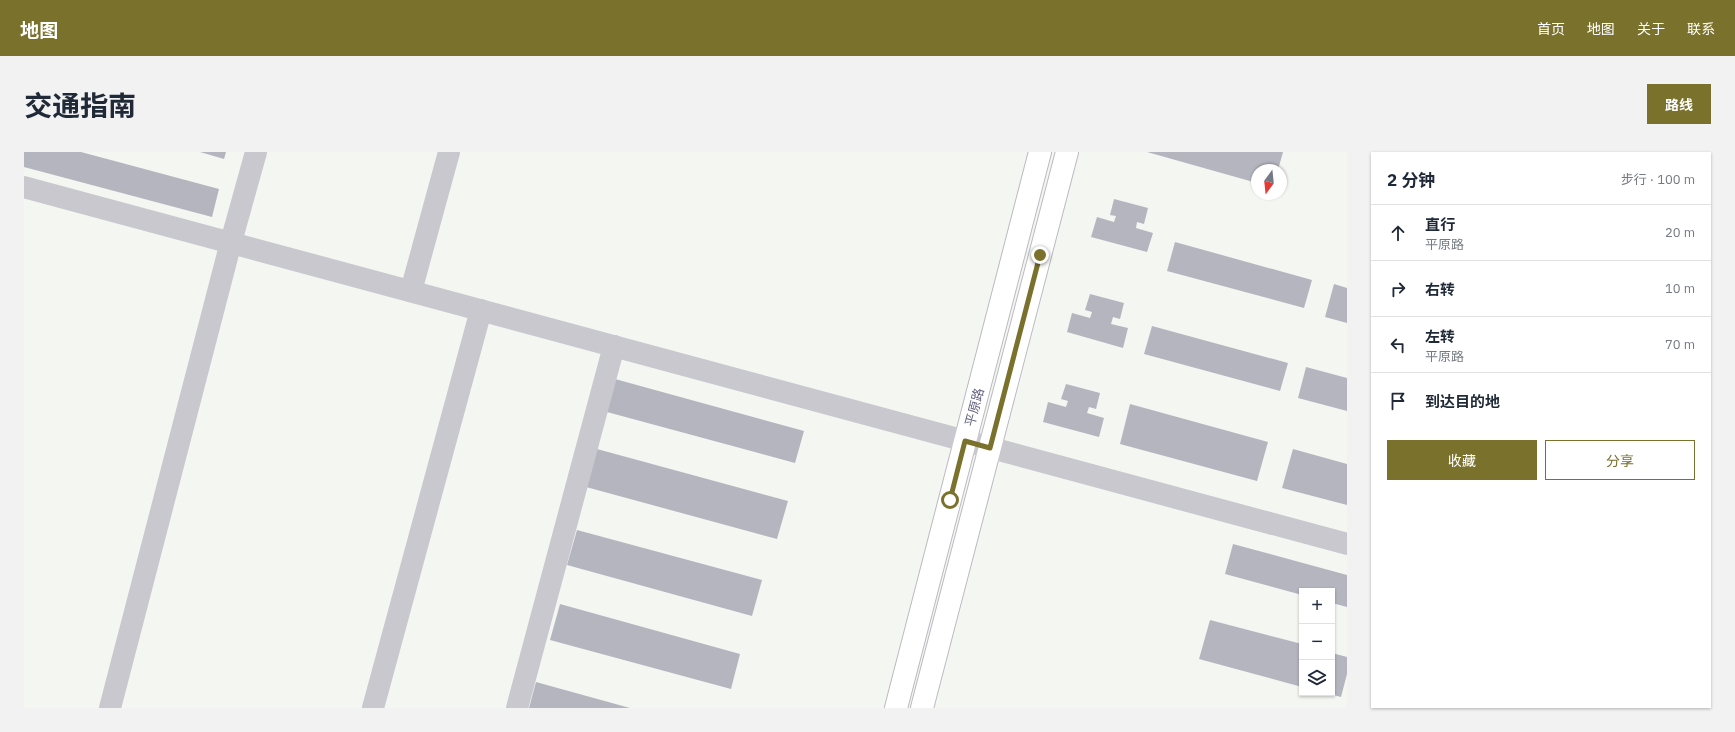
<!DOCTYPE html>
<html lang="zh">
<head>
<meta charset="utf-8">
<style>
	:root { --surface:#fff; --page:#f2f2f3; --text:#1f2937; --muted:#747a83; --line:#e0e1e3; --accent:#7a712c }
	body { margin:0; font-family:"IBM Plex Sans","Noto Sans SC",sans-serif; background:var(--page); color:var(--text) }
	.controls { position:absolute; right:12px; bottom:12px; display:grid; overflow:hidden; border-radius:0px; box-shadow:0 1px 3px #0004 }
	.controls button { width:36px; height:36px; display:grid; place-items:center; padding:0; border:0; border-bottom:1px solid var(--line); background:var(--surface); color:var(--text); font:20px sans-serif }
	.compass { position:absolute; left:1227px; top:12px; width:36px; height:36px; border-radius:50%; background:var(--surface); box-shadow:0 1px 3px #0004; rotate:195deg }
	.stop { position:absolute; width:12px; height:12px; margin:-9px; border:3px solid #7a712c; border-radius:50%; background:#fff }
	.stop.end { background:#7a712c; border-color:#fff; box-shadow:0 1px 4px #0008 }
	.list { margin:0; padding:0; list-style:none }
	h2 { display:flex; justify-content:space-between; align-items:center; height:52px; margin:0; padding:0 16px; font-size:17px }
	h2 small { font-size:13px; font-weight:400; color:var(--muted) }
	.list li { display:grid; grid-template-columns:26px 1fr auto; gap:12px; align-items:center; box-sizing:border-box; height:56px; padding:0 16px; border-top:1px solid var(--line) }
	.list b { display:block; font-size:15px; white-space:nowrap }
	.list p { margin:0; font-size:13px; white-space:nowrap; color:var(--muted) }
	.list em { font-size:13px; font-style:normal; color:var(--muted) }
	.actions { display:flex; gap:8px; padding:12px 16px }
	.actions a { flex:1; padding:9px 0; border:1px solid var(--accent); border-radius:0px; text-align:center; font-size:14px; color:var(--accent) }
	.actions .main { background:var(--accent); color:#fff }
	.icon { flex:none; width:22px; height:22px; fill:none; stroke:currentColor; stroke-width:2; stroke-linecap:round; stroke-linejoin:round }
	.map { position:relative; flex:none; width:1323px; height:556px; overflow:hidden; border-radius:0px }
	header { display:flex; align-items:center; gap:24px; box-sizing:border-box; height:56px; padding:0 20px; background:var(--accent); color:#fff }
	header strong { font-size:19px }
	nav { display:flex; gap:22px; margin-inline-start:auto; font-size:14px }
	.intro { display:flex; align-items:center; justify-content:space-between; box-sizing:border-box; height:96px; padding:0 24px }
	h1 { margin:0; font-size:28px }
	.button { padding:10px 18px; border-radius:0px; background:var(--accent); color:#fff; font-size:14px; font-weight:700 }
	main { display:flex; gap:24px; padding:0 24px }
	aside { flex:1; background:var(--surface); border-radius:0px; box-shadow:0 1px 3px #0004 }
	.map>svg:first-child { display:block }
</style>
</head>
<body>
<header>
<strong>地图</strong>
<nav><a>首页</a><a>地图</a><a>关于</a><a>联系</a></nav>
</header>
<div class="intro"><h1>交通指南</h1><a class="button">路线</a></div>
<main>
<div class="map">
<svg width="1323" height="556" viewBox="0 0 1323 556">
	<rect width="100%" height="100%" fill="#f4f6f2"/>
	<g fill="#b5b5c0">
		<path d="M0,0H57L195,37L188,65L0,15Z"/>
		<path d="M176,0H202L200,7Z"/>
		<path d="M1123,0H1259L1254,18H1233V31Z"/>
		<path d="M1090,47L1124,56L1120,72L1113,70L1112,76L1129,81L1123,100L1067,85L1073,65L1090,70L1092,64L1086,63Z"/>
		<path d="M1151,90L1288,128L1280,156L1143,119Z"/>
		<path d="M1310,132L1323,136V171L1301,165Z"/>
		<path d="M1066,142L1100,151L1096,167L1089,165L1087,172L1104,176L1099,196L1043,180L1048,161L1066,166L1068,160L1061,158Z"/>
		<path d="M1128,174L1264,211L1256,239L1120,202Z"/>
		<path d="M1282,215L1323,226V259L1274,246Z"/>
		<path d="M591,227L780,279L771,311L583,260Z"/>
		<path d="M1042,232L1076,241L1072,257L1065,255L1063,261L1080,266L1075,285L1019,270L1024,250L1042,255L1044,249L1037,247Z"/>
		<path d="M1106,252L1244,290L1233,329L1096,292Z"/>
		<path d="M573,297L764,349L753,387L562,335Z"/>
		<path d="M1269,297L1323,312V353L1258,336Z"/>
		<path d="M553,378L738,428L728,464L543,413Z"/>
		<path d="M1209,392L1323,423V455L1308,451V439H1278V443L1201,422Z"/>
		<path d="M536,452L716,502L707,537L526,488Z"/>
		<path d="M1186,468L1278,492V535L1175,507Z"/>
		<path d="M1308,501L1323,505V522L1317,545L1302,541H1308Z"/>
		<path d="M512,530L606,556H505Z"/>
	</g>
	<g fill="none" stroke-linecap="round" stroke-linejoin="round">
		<defs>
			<g id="major">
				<path d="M872,556L1016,0"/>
				<path d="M898,556L1043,0"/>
			</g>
		</defs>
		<use href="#major" stroke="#bbbac1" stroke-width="24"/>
		<g stroke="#c8c8ce" stroke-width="22">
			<path d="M0,35L1323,392"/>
			<path d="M387,139L425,0"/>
			<path d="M86,556L207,90L232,0"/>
			<path d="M349,556L457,158"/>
			<path d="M493,556L590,194"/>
		</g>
		<use href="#major" stroke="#fff" stroke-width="22"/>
	</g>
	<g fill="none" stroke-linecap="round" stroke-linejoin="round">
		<path stroke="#7a712c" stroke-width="5" d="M926,348L941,289L966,296L1016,103"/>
	</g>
	<g text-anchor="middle" stroke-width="4" stroke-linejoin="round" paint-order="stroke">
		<g font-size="13" fill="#666484" stroke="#fff">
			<text transform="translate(950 255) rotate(-75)" y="5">平原路</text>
		</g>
	</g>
</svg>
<div class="controls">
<button>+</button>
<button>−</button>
<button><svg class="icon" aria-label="layers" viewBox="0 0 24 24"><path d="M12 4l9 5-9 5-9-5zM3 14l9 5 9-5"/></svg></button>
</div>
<svg class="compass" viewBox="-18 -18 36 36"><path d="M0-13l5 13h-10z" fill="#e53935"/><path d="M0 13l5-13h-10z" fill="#747a83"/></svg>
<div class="stop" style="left:926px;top:348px"></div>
<div class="stop end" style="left:1016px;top:103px"></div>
</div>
<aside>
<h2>2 分钟<small>步行 · 100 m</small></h2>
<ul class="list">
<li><svg class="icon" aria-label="ahead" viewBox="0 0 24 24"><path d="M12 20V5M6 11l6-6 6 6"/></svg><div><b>直行</b><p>平原路</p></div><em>20 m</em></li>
<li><svg class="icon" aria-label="right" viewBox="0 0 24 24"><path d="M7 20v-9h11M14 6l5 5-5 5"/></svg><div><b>右转</b></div><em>10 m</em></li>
<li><svg class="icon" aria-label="left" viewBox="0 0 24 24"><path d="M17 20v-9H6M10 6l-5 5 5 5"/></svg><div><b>左转</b><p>平原路</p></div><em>70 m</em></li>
<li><svg class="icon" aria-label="arrive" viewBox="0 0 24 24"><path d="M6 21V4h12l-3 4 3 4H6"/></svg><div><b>到达目的地</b></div></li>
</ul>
<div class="actions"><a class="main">收藏</a><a>分享</a></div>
</aside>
</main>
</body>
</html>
